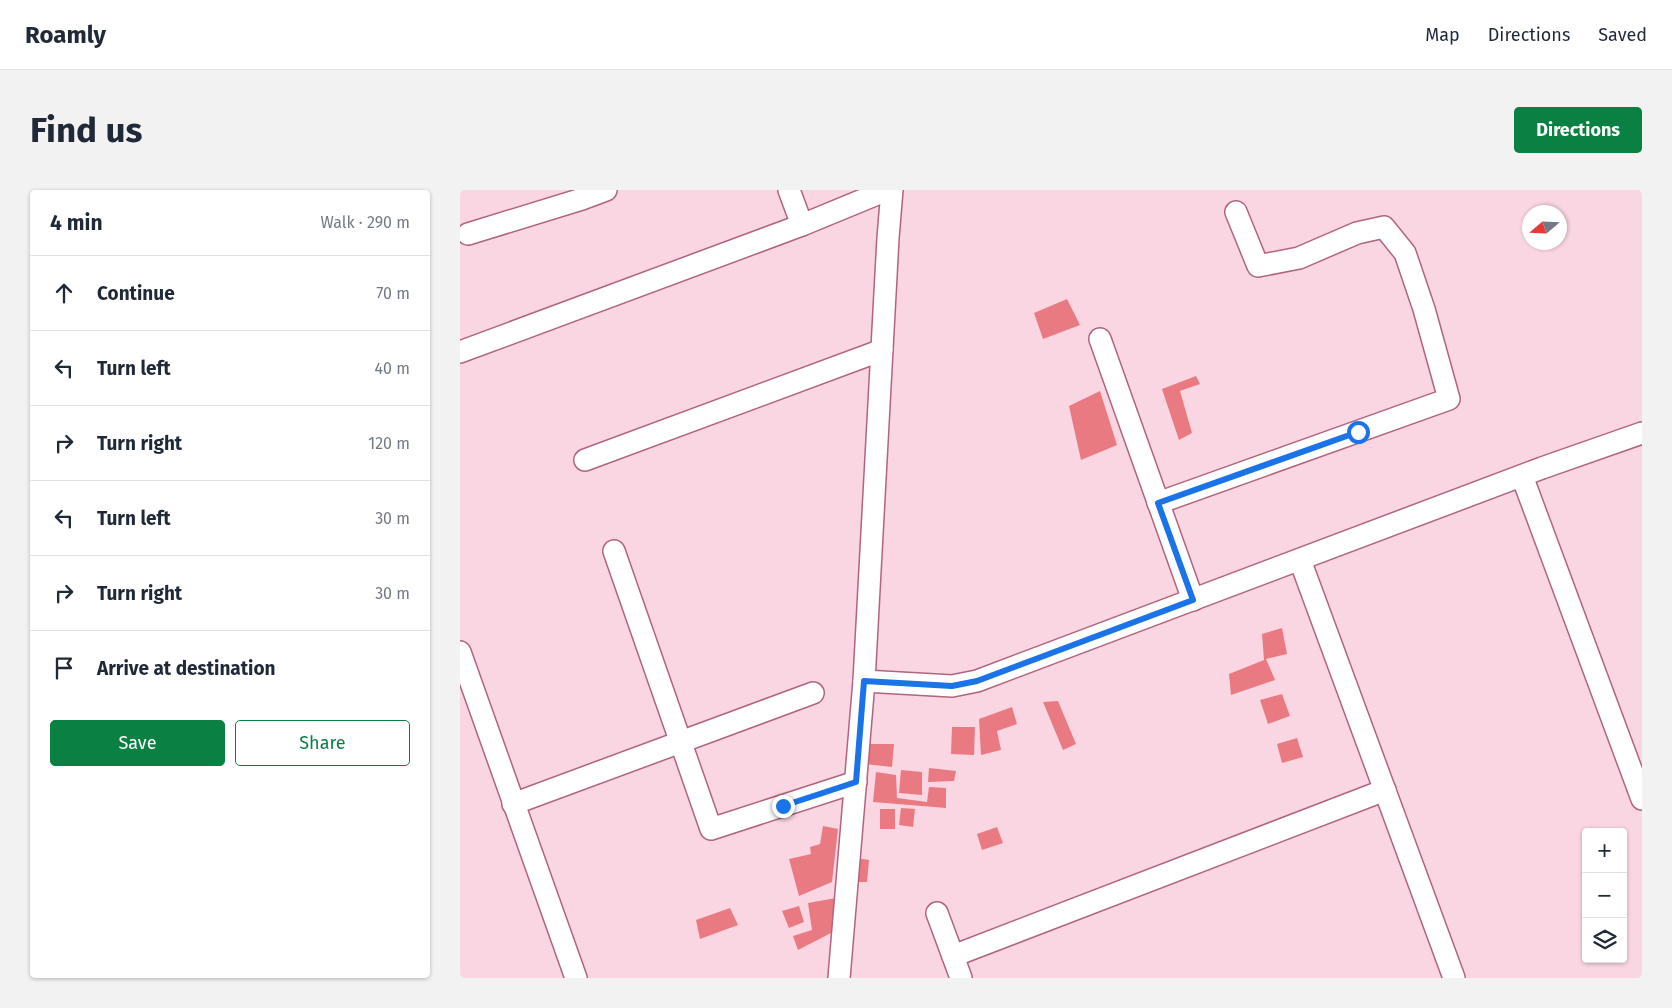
<!DOCTYPE html>
<html lang="en">
<head>
<meta charset="utf-8">
<style>
	:root { --surface:#fff; --page:#f2f2f3; --text:#1f2937; --muted:#747a83; --line:#e0e1e3; --accent:#0b8043 }
	body { margin:0; font-family:"Fira Sans",sans-serif; background:var(--page); color:var(--text) }
	.controls { position:absolute; right:15px; bottom:15px; display:grid; overflow:hidden; border-radius:5px; box-shadow:0 1px 4px #0004 }
	.controls button { width:45px; height:45px; display:grid; place-items:center; padding:0; border:0; border-bottom:1px solid var(--line); background:var(--surface); color:var(--text); font:25px sans-serif }
	.compass { position:absolute; left:1062px; top:15px; width:45px; height:45px; border-radius:50%; background:var(--surface); box-shadow:0 1px 4px #0004; rotate:251deg }
	.stop { position:absolute; width:15px; height:15px; margin:-11px; border:4px solid #1a73e8; border-radius:50%; background:#fff }
	.stop.end { background:#1a73e8; border-color:#fff; box-shadow:0 1px 5px #0008 }
	.list { margin:0; padding:0; list-style:none }
	h2 { display:flex; justify-content:space-between; align-items:center; height:65px; margin:0; padding:0 20px; font-size:21px }
	h2 small { font-size:16px; font-weight:400; color:var(--muted) }
	.list li { display:grid; grid-template-columns:32px 1fr auto; gap:15px; align-items:center; box-sizing:border-box; height:75px; padding:0 20px; border-top:1px solid var(--line) }
	.list b { display:block; font-size:19px; white-space:nowrap }
	.list em { font-size:16px; font-style:normal; color:var(--muted) }
	.actions { display:flex; gap:10px; padding:15px 20px }
	.actions a { flex:1; padding:11px 0; border:1px solid var(--accent); border-radius:5px; text-align:center; font-size:18px; color:var(--accent) }
	.actions .main { background:var(--accent); color:#fff }
	.icon { flex:none; width:28px; height:28px; fill:none; stroke:currentColor; stroke-width:2; stroke-linecap:round; stroke-linejoin:round }
	.map { position:relative; flex:none; width:1182px; height:788px; overflow:hidden; border-radius:5px }
	header { display:flex; align-items:center; gap:30px; box-sizing:border-box; height:70px; padding:0 25px; background:var(--surface); border-bottom:1px solid var(--line) }
	header strong { font-size:24px }
	nav { display:flex; gap:28px; margin-inline-start:auto; font-size:18px }
	.intro { display:flex; align-items:center; justify-content:space-between; box-sizing:border-box; height:120px; padding:0 30px }
	h1 { margin:0; font-size:35px }
	.button { padding:12px 22px; border-radius:5px; background:var(--accent); color:#fff; font-size:18px; font-weight:700 }
	main { display:flex; gap:30px; padding:0 30px }
	aside { flex:1; background:var(--surface); border-radius:5px; box-shadow:0 1px 4px #0004 }
	.map>svg:first-child { display:block }
</style>
</head>
<body>
<header>
<strong>Roamly</strong>
<nav><a>Map</a><a>Directions</a><a>Saved</a></nav>
</header>
<div class="intro"><h1>Find us</h1><a class="button">Directions</a></div>
<main>
<aside>
<h2>4 min<small>Walk · 290 m</small></h2>
<ul class="list">
<li><svg class="icon" aria-label="ahead" viewBox="0 0 24 24"><path d="M12 20V5M6 11l6-6 6 6"/></svg><div><b>Continue</b></div><em>70 m</em></li>
<li><svg class="icon" aria-label="left" viewBox="0 0 24 24"><path d="M17 20v-9H6M10 6l-5 5 5 5"/></svg><div><b>Turn left</b></div><em>40 m</em></li>
<li><svg class="icon" aria-label="right" viewBox="0 0 24 24"><path d="M7 20v-9h11M14 6l5 5-5 5"/></svg><div><b>Turn right</b></div><em>120 m</em></li>
<li><svg class="icon" aria-label="left" viewBox="0 0 24 24"><path d="M17 20v-9H6M10 6l-5 5 5 5"/></svg><div><b>Turn left</b></div><em>30 m</em></li>
<li><svg class="icon" aria-label="right" viewBox="0 0 24 24"><path d="M7 20v-9h11M14 6l5 5-5 5"/></svg><div><b>Turn right</b></div><em>30 m</em></li>
<li><svg class="icon" aria-label="arrive" viewBox="0 0 24 24"><path d="M6 21V4h12l-3 4 3 4H6"/></svg><div><b>Arrive at destination</b></div></li>
</ul>
<div class="actions"><a class="main">Save</a><a>Share</a></div>
</aside>
<div class="map">
<svg width="1182" height="788" viewBox="0 0 1182 788">
	<rect width="100%" height="100%" fill="#f9d6e1"/>
	<g fill="#ea7a82">
		<path d="M607,109L620,135L583,149L574,123Z"/>
		<path d="M736,186L740,194L720,201L732,243L719,250L702,199Z"/>
		<path d="M640,201L657,255L621,270L609,216Z"/>
		<path d="M822,438L827,464L806,469L815,490L771,505L769,484L804,470L802,444Z"/>
		<path d="M822,504L830,526L808,534L800,510Z"/>
		<path d="M598,511L616,554L603,560L583,512Z"/>
		<path d="M552,517L557,534L537,541L541,560L521,565L519,529Z"/>
		<path d="M492,537H515L514,565L491,564Z"/>
		<path d="M837,548L843,567L822,573L817,554Z"/>
		<path d="M406,554H434L432,577L405,574Z"/>
		<path d="M469,578L496,581L494,591L468,592Z"/>
		<path d="M441,580L462,582V605L439,603Z"/>
		<path d="M416,582L436,585L437,608L467,612L469,597L486,598V618L413,612Z"/>
		<path d="M441,618L455,619L453,637L439,635Z"/>
		<rect x="420" y="619" width="15" height="20"/>
		<path d="M363,636L378,639L372,692L339,706L329,669L351,664L350,657L360,654Z"/>
		<path d="M537,637L543,653L522,660L517,644Z"/>
		<path d="M396,668L409,670L407,692H395Z"/>
		<path d="M376,708L373,742L338,760L333,746L352,740L348,713Z"/>
		<path d="M339,716L344,732L329,738L322,721Z"/>
		<path d="M270,718L278,735L240,749L236,730Z"/>
	</g>
	<g fill="none" stroke-linecap="round" stroke-linejoin="round">
		<defs>
			<g id="minor">
				<path d="M329,0L342,35"/>
				<path d="M8,44L122,9L146,0"/>
				<path d="M640,149L733,410"/>
				<path d="M0,162L342,35L427,0"/>
				<path d="M125,270L422,160"/>
				<path d="M1062,286L1182,609"/>
				<path d="M698,313L989,209L964,119L945,63L924,37L897,43L839,68L798,76L776,22"/>
				<path d="M154,361L251,639L396,592"/>
				<path d="M840,370L994,788"/>
				<path d="M0,462L116,788"/>
				<path d="M404,491L492,496L517,491L1082,278L1182,243"/>
				<path d="M53,614L353,503"/>
				<path d="M477,723L501,788"/>
				<path d="M493,766L925,600"/>
				<path d="M379,788L404,491L428,48L432,0"/>
			</g>
		</defs>
		<use href="#minor" stroke="#b16481" stroke-width="24"/>
		<use href="#minor" stroke="#fff" stroke-width="21"/>
	</g>
	<g fill="none" stroke-linecap="round" stroke-linejoin="round">
		<path stroke="#1a73e8" stroke-width="6" d="M323,616L396,592L404,491L492,496L517,491L733,410L698,313L898,242"/>
	</g>
</svg>
<div class="controls">
<button>+</button>
<button>−</button>
<button><svg class="icon" aria-label="layers" viewBox="0 0 24 24"><path d="M12 4l9 5-9 5-9-5zM3 14l9 5 9-5"/></svg></button>
</div>
<svg class="compass" viewBox="-18 -18 36 36"><path d="M0-13l5 13h-10z" fill="#e53935"/><path d="M0 13l5-13h-10z" fill="#747a83"/></svg>
<div class="stop" style="left:898px;top:242px"></div>
<div class="stop end" style="left:323px;top:616px"></div>
</div>
</main>
</body>
</html>
